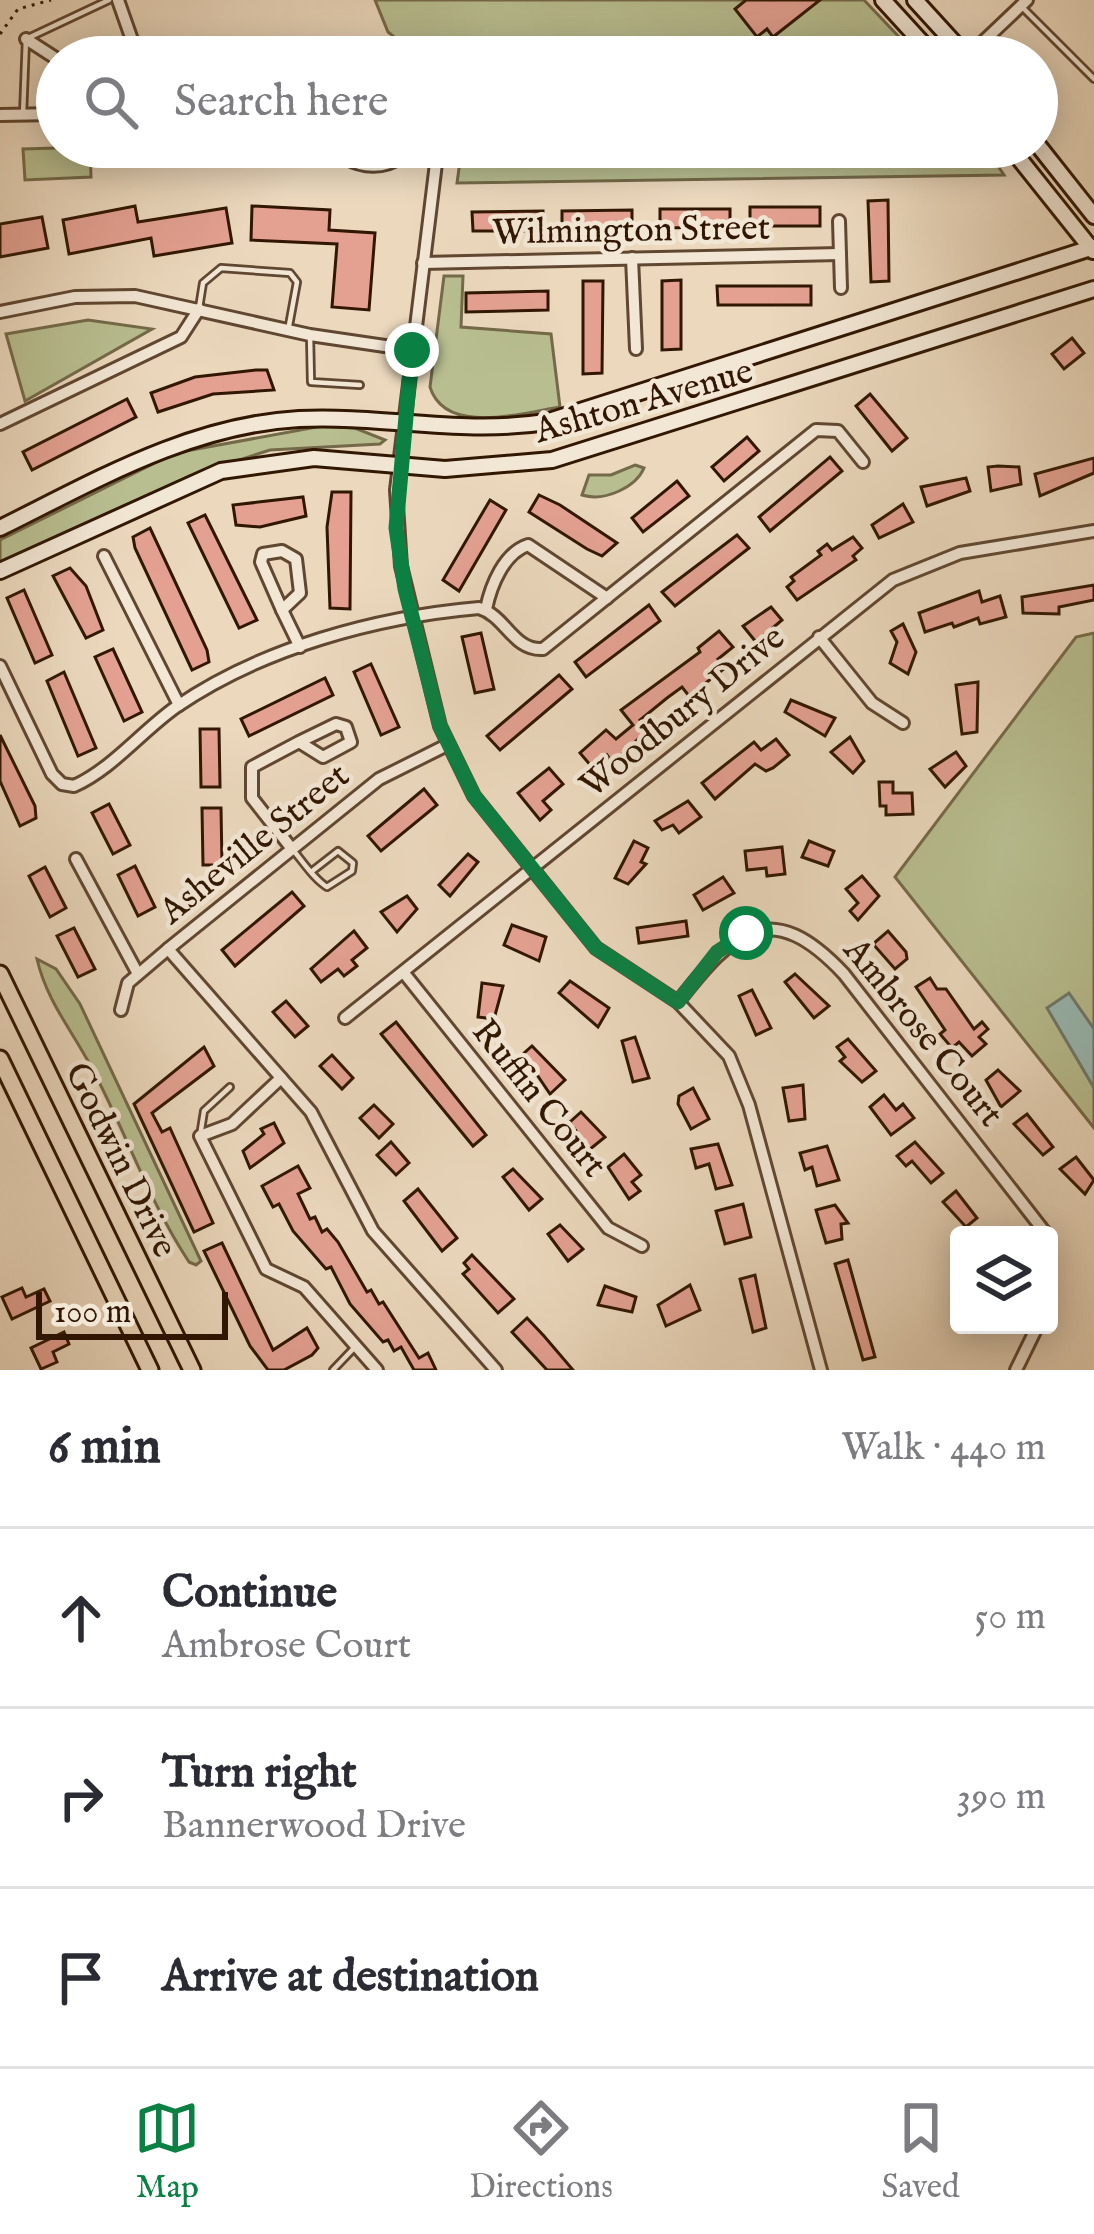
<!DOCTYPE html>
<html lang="en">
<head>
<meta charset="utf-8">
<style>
	:root { --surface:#fff; --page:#f7f7f7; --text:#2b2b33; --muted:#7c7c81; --line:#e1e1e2; --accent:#0b8043 }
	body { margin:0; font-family:"IM FELL English",serif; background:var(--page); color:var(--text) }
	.controls { position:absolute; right:36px; bottom:36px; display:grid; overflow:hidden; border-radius:12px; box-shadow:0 6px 30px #0003 }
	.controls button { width:108px; height:108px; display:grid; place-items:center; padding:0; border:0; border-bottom:3px solid var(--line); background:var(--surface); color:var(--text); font:60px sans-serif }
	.scale { position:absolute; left:36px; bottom:30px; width:192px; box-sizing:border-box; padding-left:12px; border:6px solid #311702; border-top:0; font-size:33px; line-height:42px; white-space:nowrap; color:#311702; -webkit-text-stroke:9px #f2e6d4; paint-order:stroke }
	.stop { position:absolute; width:36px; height:36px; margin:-27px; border:9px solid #0b8043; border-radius:50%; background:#fff }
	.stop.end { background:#0b8043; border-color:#fff; box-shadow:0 3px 12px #0008 }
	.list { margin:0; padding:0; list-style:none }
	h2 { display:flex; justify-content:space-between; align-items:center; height:156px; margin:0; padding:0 48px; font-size:51px }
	h2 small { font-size:39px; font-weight:400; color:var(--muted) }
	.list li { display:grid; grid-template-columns:78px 1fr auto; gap:36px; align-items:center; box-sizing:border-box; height:180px; padding:0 48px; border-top:3px solid var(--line) }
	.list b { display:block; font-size:45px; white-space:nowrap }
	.list p { margin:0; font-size:39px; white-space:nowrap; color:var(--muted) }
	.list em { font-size:39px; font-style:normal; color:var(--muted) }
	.icon { flex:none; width:66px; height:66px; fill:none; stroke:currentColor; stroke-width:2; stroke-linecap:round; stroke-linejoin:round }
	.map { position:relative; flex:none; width:1094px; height:1370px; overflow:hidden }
	.search { position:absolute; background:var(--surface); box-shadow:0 6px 30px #0003; left:36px; right:36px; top:36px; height:132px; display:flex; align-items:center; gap:30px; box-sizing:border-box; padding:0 42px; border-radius:66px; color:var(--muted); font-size:45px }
	.sheet { height:696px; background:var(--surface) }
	nav { display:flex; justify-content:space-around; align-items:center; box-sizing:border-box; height:168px; border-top:3px solid var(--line); background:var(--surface); font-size:33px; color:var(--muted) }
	nav a { display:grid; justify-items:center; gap:6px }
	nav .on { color:var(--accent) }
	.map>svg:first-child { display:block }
</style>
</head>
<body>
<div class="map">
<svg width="1094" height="1370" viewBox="0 0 1094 1370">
	<rect width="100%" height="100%" fill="#ebd8bd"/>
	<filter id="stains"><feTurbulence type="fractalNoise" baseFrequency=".00167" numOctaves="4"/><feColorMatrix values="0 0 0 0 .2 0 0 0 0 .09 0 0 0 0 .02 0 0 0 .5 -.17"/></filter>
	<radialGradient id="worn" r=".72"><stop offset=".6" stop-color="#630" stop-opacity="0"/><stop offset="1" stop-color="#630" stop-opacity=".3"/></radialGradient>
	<g fill="#b8be90" stroke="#746a49" stroke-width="3">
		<path d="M375,0H864L918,57H419L388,32Z"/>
		<path d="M90,147L91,177L25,180L23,149Z"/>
		<path d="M462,147H985L1004,175L457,183Z"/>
		<path d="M444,276H463L461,327L551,334L560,407C522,413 445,436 430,387Z"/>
		<path d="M88,320L152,329L25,401L6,334Z"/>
		<path d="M322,426L355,428L385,440L380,444L270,450L190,476L0,562V540L175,453Z"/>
		<path d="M635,465L644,468C636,487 605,502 582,495L589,475H611Z"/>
		<path d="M1094,633V1128L895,877L1076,637Z"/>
		<path d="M37,959L56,969L80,1004L201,1261L196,1265L189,1262C150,1203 128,1138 95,1074C75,1034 47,1003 37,959Z"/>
	</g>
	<path fill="#98b9b3" stroke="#6f786c" stroke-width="3" d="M1069,993L1094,1029V1088L1047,1008Z"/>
	<g fill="#e4a192" stroke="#311702" stroke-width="3">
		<path d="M746,0H820L773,37L767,29L757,37L735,9Z"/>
		<path d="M888,200L889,281L871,282L868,201Z"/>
		<path d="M135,206L138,222L226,208L232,243L154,256L151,238L69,254L63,220Z"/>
		<path d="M252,206L330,210L329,230L375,233L369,310L332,307L337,244L251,240Z"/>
		<rect x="750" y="207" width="70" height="19"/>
		<path d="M660,209H730V227L660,228Z"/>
		<path d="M632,210V229H562V211Z"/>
		<path d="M543,211V231H473L472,212Z"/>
		<path d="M42,217L48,248L0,257V224Z"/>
		<path d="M681,280V349L662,350V281Z"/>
		<path d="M583,281H603L602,373L583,374Z"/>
		<path d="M717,286H811V305H718Z"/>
		<path d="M548,291V310L466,312V293Z"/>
		<path d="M1072,338L1084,353L1064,369L1052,354Z"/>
		<path d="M256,370H267L274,390L213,394L158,412L151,393L195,377Z"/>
		<path d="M870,394L907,438L892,451L856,406Z"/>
		<path d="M127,399L136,417L32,470L23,452Z"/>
		<path d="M747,437L759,451L724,481L712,467Z"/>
		<path d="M830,457L842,471L770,531L759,517Z"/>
		<path d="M1094,458V473L1040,496L1035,474Z"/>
		<path d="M998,466L1019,467L1021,484L991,491L988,467Z"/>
		<path d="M966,478L970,491L927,506L921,487Z"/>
		<path d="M677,481L689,496L643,532L632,518Z"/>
		<path d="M332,492H351L350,609L330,608L327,527Z"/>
		<path d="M539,495L560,505L617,543L602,556L587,549L529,512Z"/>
		<path d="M303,497L306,516L260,527L236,525L233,505Z"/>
		<path d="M490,500L506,510L459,591L443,580Z"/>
		<path d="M903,504L913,522L879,538L872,525Z"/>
		<path d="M205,515L257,620L239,628L188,523Z"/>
		<path d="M150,528L207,650L209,662L192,670L135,548L133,537Z"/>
		<path d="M737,535L749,548L675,606L662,592Z"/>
		<path d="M853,537L862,548L853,556L856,560L797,600L787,587L794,581L791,577L821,555L818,551L827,544L832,550Z"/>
		<path d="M70,568L86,586L103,630L86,638L53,576Z"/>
		<path d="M1094,585V600L1059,607V614L1023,613L1022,597Z"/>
		<path d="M24,590L52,655L35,663L7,598Z"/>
		<path d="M979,591L982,602L1000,596L1006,617L980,624L978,618L954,627L952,623L925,632L919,613Z"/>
		<path d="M649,605L660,621L586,677L575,662Z"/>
		<path d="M771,607L782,620L756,642L743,626Z"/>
		<path d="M903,624L916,652L908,674L890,663L897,642L891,631Z"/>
		<path d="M719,631L733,647L718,659L725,668L689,696L682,687L667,698L640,720L647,730L626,751L612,762L607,755L592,767L580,753L606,730L616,739L633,725L621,710L700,652L698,648Z"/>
		<path d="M481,633L494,689L475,693L462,637Z"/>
		<path d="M113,649L142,712L124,721L95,657Z"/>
		<path d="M371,664L399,727L381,735L354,672Z"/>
		<path d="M64,672L96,748L78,756L47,681Z"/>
		<path d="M559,675L572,689L500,750L487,736Z"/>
		<path d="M325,678L333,695L249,736L241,719Z"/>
		<path d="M978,682L977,732L962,734L956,685Z"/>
		<path d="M791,700L835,718L825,736L785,712Z"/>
		<path d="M200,729H219L220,787H201Z"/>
		<path d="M0,735L35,806L36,818L20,826L0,781Z"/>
		<path d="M850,737L864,761L853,773L831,752Z"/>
		<path d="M776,739L789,755L773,768L766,771L755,764L715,799L702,783L754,742L761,750Z"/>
		<path d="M956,752L966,766L945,787L930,769Z"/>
		<path d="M549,768L563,784L543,801L551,810L540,820L518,793Z"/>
		<path d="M879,782H893V793H912L913,814L886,815V806H880Z"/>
		<path d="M424,789L437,805L381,851L368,836Z"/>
		<path d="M688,801L701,817L679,833L673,825L662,830L655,821Z"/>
		<path d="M109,804L130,845L113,854L92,813Z"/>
		<path d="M202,808H221L222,865H203Z"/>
		<path d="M634,841L648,848L641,862L646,864L628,884L615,878Z"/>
		<path d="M809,841L834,851L828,866L802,857Z"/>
		<path d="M782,847L785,874L767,876L766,868L747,870L745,851Z"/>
		<path d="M468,854L478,862L450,896L439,885Z"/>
		<path d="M135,866L155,907L138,916L118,875Z"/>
		<path d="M45,867L66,908L50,917L29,876Z"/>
		<path d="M862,876L879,896L858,920L850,911L858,903L846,889Z"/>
		<path d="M723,877L734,893L703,910L694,895Z"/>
		<path d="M292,892L304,906L235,966L222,950Z"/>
		<path d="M407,896L417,909L397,932L381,912Z"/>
		<path d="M686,921L688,936L639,943L637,928Z"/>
		<path d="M512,925L546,937L539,961L504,945Z"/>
		<path d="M74,928L95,969L78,977L57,936Z"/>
		<path d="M354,931L367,948L352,960L357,966L344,976L338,969L321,982L311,969Z"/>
		<path d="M888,931L906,952L907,959L895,969L873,944Z"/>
		<path d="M795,974L829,1006L814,1018L785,982Z"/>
		<path d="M930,978L937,989H946L974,1029L982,1022L988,1029L979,1037L986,1044L972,1056L959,1042L952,1048L940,1034L945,1030L916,987Z"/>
		<path d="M570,981L609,1008L598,1027L559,993Z"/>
		<path d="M482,983L503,986L494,1019L478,1017Z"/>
		<path d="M752,990L771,1028L756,1035L739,996Z"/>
		<path d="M286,1001L308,1026L295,1037L273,1012Z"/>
		<path d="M396,1022L486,1135L473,1146L381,1034Z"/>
		<path d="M635,1037L649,1078L633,1082L622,1041Z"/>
		<path d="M848,1039L876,1071L862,1082L840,1061L845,1057L837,1047Z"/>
		<path d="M532,1046L565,1080L550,1094L523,1054Z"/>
		<path d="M204,1047L214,1066L152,1113L162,1132L170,1128L213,1223L194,1232L134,1104Z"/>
		<path d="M332,1055L353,1078L342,1089L320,1066Z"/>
		<path d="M998,1070L1020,1091L1001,1107L986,1080Z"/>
		<path d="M803,1085L805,1119L789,1121L783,1088Z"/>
		<path d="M693,1088L709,1119L691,1129L678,1104L679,1096Z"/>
		<path d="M884,1095L896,1110L903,1104L914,1118L891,1135L870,1107Z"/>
		<path d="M374,1105L393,1124L379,1138L360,1118Z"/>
		<path d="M581,1112L605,1137L589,1150L570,1122Z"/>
		<path d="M1027,1114L1053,1147L1043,1155L1014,1124Z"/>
		<path d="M274,1123L284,1143L250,1168L243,1151L264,1134L261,1129Z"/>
		<path d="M391,1142L409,1163L396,1175L377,1155Z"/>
		<path d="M915,1142L943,1173L931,1183L912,1161L906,1166L897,1156Z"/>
		<path d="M718,1144L732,1185L716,1189L709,1164L696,1168L691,1149Z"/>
		<path d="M827,1146L839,1180L817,1186L812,1167L805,1170L800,1153Z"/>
		<path d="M624,1154L641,1175L632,1182L640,1191L629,1199L608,1167Z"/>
		<path d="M1076,1157L1094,1180L1085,1194L1060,1169Z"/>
		<path d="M298,1166L310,1188L298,1194L310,1219L315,1217L322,1232L327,1229L338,1242L367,1292L371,1290L379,1304L383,1302L419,1358L428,1353L436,1370H414L401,1347L394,1351L388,1340L383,1342L350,1304L331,1267L326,1269L293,1231L279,1204L273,1207L262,1186Z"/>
		<path d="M513,1169L542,1199L529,1210L503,1177Z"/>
		<path d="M418,1189L457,1238L442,1251L404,1201Z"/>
		<path d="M956,1191L977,1218L966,1227L943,1202Z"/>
		<path d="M743,1204L751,1237L725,1244L716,1211Z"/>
		<path d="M835,1205L848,1223L841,1224L842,1239L826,1243L816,1210Z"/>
		<path d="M560,1225L583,1249L568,1261L548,1234Z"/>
		<path d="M222,1243L273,1350L307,1328L318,1348L312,1355L284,1370H268L250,1346L204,1251Z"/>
		<path d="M472,1255L514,1299L498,1313L463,1274L469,1269L464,1263Z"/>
		<path d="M848,1260L875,1357L863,1360L835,1264Z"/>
		<path d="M755,1275L766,1328L753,1332L740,1279Z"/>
		<path d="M690,1285L700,1310L666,1326L658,1305Z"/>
		<path d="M605,1286L636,1297L632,1312L598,1305Z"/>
		<path d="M22,1288L26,1297L44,1289L50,1301L12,1319L2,1297Z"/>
		<path d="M527,1318L544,1336L573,1370H547L512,1332Z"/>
		<path d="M64,1332L69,1344L53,1352L57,1362L41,1369L31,1348Z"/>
	</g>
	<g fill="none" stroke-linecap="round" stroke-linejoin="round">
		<defs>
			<g id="lane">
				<path d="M1021,6L1094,79"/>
				<path d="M23,115L26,39L109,0"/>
				<path d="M199,308L203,283L221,268L290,273L297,282L288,331"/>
				<path d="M310,335L311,382L360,385"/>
				<path d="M293,850C304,863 314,879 327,887L352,871L353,863L338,851L311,872"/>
				<path d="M200,1136L204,1111L230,1087"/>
				<path d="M333,1370L354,1348"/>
			</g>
			<g id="street">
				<path d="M118,0L138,57"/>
				<path d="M26,39L57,59"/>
				<path d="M967,57L1027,0"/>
				<path d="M0,115L57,114"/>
				<path d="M119,147L136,155L149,147"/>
				<path d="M197,147C259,167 317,154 379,153C398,152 417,157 436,157"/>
				<path d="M438,147L396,490L401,566L440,726L474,796L596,948L678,1002L729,1056L749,1105L821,1370"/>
				<path d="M346,158C362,168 385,169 400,157"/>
				<path d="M839,221L841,288"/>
				<path d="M632,258L636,349"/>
				<path d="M423,263L840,254"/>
				<path d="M0,312L75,297L135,296L310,335L412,350"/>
				<path d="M0,424L181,337L199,309"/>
				<path d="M282,551L296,559L300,593L282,610L261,562L263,554Z"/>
				<path d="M104,556L179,705"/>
				<path d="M486,609C491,585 504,553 528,545L607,598"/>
				<path d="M282,610L300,647"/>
				<path d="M819,637L872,703L903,723"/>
				<path d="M0,666L52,774L62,784L74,786C112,769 142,731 176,707C262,648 376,617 479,608C506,616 513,651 543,649L816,430L838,431L863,462"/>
				<path d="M292,849L252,798V767L299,742L323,757L351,742L346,727L336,724L299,742"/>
				<path d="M76,859L138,974"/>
				<path d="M168,949L311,1112L373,1231L496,1370"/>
				<path d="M404,973L608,1228L642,1246"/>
				<path d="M678,1002C734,930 771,896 844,974L1047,1235"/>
				<path d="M121,1010L128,983L168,949L379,779L447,745"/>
				<path d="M345,1018L893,580L960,553L1094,531"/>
				<path d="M281,1078L232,1124L200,1136L266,1269L304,1287L377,1370"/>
				<path d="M1049,1241V1294"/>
				<path d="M1016,1370L1038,1325"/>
			</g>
			<g id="secondary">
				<path d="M883,0L935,57"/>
				<path d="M915,0L967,57"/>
				<path d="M1037,144L1094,216"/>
				<path d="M1010,147L1093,251"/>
				<path d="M0,528C95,481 190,425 299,419C383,415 462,435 546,422L1094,247"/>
				<path d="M0,571L221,471L314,458L445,469L552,460L1094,289"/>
			</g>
			<g id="primary">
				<path d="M0,974L192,1370"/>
				<path d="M0,1059L150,1370"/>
			</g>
		</defs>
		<use href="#lane" stroke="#604731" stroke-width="10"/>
		<use href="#street" stroke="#604731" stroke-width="16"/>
		<use href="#secondary" stroke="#311702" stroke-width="20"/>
		<use href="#primary" stroke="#311702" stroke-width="21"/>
		<path stroke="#311702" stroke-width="3" stroke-dasharray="3 6" stroke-linecap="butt" d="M0,34L18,9L51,0"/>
		<use href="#lane" stroke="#f2e6d4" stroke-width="4.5"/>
		<use href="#street" stroke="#f2e6d4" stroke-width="10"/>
		<use href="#secondary" stroke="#f2e6d4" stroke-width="14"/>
		<use href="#primary" stroke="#ebd8bd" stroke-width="15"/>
	</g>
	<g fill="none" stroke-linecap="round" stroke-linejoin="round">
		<path stroke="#0b8043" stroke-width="15" d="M412,350L396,528L405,589L440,726L474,796L596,948L678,1002L717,952L746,933"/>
	</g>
	<g text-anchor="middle" stroke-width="9" stroke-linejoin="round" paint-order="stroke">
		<g font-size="36" fill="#311702" stroke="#f2e6d4">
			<text transform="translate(631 228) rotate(-1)" y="13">Wilmington Street</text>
			<text transform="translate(643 399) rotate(-16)" y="13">Ashton Avenue</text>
			<text transform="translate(681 710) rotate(-39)" y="13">Woodbury Drive</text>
			<text transform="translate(253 842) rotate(-39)" y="13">Asheville Street</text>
			<text transform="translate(925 1031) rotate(51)" y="13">Ambrose Court</text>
			<text transform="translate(541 1097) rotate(51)" y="13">Ruffin Court</text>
			<text transform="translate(123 1159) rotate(64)" y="13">Godwin Drive</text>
		</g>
	</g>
	<rect width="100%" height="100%" filter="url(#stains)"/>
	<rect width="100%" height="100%" fill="url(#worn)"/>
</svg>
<div class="controls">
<button><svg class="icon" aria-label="layers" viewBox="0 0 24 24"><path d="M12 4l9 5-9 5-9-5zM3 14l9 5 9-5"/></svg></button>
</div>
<div class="scale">100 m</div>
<div class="stop" style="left:746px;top:933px"></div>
<div class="stop end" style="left:412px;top:350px"></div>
<div class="search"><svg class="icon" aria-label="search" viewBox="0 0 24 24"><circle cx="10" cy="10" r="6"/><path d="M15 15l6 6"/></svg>Search here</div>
</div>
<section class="sheet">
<h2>6 min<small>Walk · 440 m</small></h2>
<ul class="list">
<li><svg class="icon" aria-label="ahead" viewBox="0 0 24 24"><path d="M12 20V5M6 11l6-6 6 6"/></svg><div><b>Continue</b><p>Ambrose Court</p></div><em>50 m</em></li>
<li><svg class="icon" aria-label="right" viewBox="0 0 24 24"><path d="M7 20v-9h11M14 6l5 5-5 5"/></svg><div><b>Turn right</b><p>Bannerwood Drive</p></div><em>390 m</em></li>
<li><svg class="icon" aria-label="arrive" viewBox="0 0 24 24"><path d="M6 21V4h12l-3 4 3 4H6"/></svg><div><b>Arrive at destination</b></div></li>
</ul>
</section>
<nav>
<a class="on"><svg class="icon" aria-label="map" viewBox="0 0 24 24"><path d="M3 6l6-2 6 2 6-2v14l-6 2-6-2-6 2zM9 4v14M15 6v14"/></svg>Map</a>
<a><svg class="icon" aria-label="directions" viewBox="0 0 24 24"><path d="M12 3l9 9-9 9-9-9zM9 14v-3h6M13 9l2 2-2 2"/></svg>Directions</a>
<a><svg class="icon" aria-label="saved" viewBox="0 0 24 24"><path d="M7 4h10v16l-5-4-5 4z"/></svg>Saved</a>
</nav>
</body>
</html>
